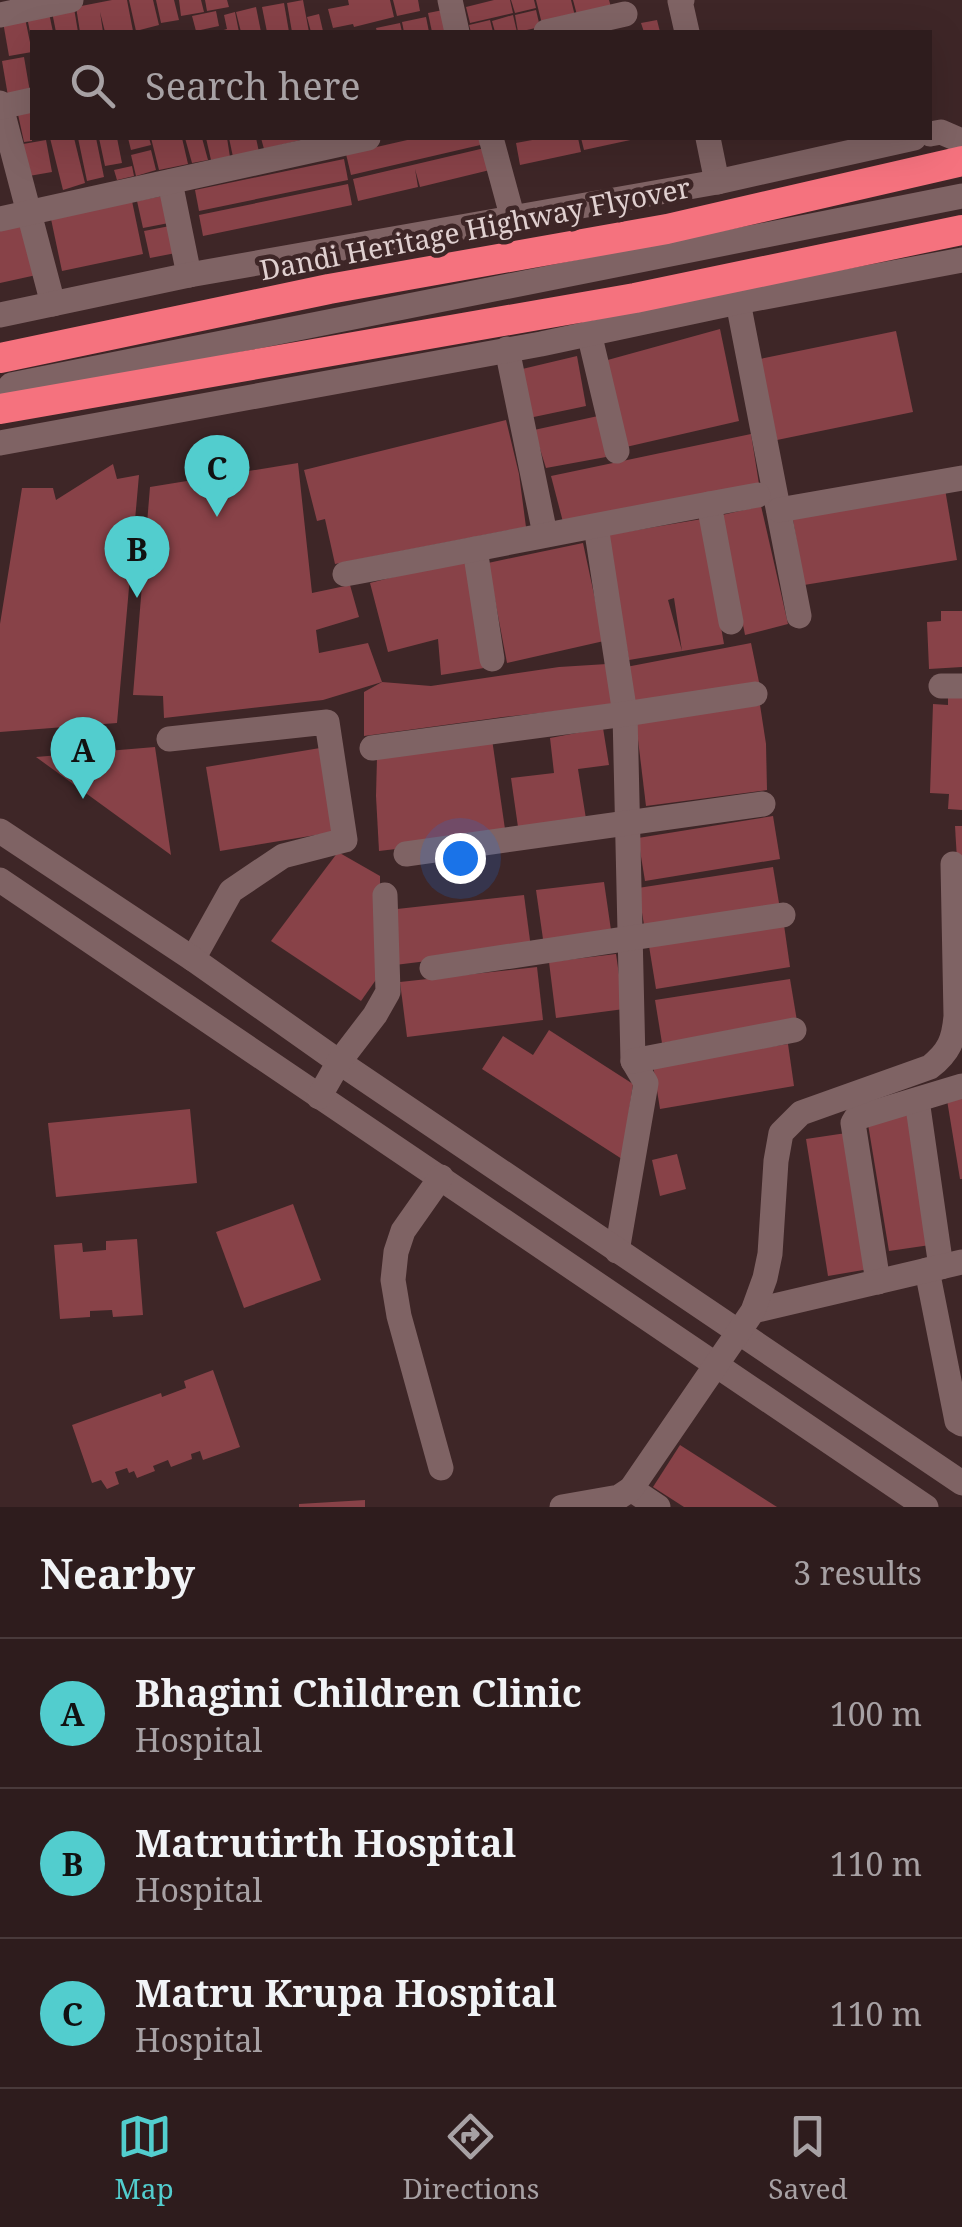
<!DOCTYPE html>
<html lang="en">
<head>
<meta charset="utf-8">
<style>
	:root { --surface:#2e1c1d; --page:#3a292a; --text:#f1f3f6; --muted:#a7a1a4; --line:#493a3b; --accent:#52cdce }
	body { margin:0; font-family:"Noto Serif",serif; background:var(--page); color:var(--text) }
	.you { position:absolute; left:460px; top:858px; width:35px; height:35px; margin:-25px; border:8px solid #fff; border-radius:50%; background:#1a73e8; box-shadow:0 0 0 15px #1a73e833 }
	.badge { display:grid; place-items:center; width:65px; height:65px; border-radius:50%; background:var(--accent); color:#111; font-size:32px; font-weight:700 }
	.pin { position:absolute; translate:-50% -82px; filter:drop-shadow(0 2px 5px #0008) }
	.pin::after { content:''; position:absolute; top:52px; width:35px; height:30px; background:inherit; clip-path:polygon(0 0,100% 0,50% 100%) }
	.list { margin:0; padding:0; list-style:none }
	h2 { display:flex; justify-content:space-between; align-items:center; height:130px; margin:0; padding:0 40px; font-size:42px }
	h2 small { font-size:32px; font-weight:400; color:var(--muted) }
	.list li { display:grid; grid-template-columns:65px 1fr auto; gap:30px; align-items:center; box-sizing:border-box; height:150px; padding:0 40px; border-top:2px solid var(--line) }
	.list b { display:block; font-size:38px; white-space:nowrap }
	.list p { margin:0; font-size:32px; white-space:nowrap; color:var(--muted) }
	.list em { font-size:32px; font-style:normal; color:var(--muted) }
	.icon { flex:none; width:55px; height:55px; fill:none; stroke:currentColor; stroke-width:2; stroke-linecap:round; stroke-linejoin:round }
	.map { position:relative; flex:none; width:962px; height:1507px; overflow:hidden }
	.search { position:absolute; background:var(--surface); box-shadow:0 10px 40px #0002; left:30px; right:30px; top:30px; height:110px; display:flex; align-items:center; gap:25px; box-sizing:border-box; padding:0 35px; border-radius:0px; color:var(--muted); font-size:38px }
	.sheet { height:580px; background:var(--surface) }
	nav { display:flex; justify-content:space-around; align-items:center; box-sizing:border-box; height:140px; border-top:2px solid var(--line); background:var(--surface); font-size:28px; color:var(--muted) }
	nav a { display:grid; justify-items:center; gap:5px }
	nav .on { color:var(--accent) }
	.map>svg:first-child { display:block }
</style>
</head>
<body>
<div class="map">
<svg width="962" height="1507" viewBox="0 0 962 1507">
	<rect width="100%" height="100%" fill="#3e2627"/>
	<g fill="#884248" fill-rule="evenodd">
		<path d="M112,0H127L133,31L105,32L100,12L103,32H80L76,7Z"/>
		<path d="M129,0H153L159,25L136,31Z"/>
		<path d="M156,0H174L179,20L161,23Z"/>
		<path d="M179,0H201L204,12L181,16Z"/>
		<path d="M205,0H227L229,7L207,11Z"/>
		<path d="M303,0L309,32H292L287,3Z"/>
		<path d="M348,0H390L394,17L354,27L353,24L333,28L328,9L349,5Z"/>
		<path d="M393,0H418L420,11L397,16Z"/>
		<path d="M494,0H510L513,13L470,23L466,7Z"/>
		<path d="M511,0H534L536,8L515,13Z"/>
		<path d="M536,0H571L575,16L542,24Z"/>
		<path d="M573,0H609L611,7L577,15Z"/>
		<path d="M284,3L289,32H267L262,7Z"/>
		<path d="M256,7L261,32H241L236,12Z"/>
		<path d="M74,8L78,32H56L52,12Z"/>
		<path d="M448,9L453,32H432L428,13Z"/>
		<path d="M536,10L540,27L518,32L515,15Z"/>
		<path d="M216,11L219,26L196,31L192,16Z"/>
		<path d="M235,12L239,32H217L227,29L224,15Z"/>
		<path d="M49,13L53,32H30L27,17Z"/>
		<path d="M319,14L323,31L311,32L307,17Z"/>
		<path d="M513,15L517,32H495L492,21Z"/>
		<path d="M426,17L429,32H404L402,22Z"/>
		<path d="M25,18L32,52L9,56L3,22Z"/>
		<path d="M490,20L493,32H471L469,25Z"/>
		<path d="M657,20L660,32H644L641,23Z"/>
		<path d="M400,23L402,32H377L376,28Z"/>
		<path d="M24,57L30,92L8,96L2,61Z"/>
		<path d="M32,107V141L24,142L17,110Z"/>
		<path d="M50,138H74L85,183L63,190Z"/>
		<path d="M78,138H96L104,177L87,181Z"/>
		<path d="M99,138H117L122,163L105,166Z"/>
		<path d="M128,138H149L151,145L131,150Z"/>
		<path d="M151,138H182L188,164L159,170Z"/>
		<path d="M185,138H202L208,160L192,163Z"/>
		<path d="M206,138H227L230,157L211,160Z"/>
		<path d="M229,138H256L259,152L233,157Z"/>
		<path d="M261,138H305V139L264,149Z"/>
		<path d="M416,138H487L489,143L351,175L346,154Z"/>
		<path d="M543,138H578L581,152L520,165L516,143Z"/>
		<path d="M581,138H635V139L584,150Z"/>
		<path d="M46,140L52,172L29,176L23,144Z"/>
		<path d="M489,147L494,169L420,187L415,169L418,187L358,201L353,179Z"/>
		<path d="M151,150L156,170L136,176L131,155Z"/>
		<path d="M344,159L348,180L199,211L195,190Z"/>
		<path d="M132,166L134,176L117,180L114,170Z"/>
		<path d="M348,184L352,205L203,236L199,215Z"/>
		<path d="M168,195L174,222L143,228L137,201Z"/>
		<path d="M132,201L143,254L62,271L51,219Z"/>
		<path d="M30,223L41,274L0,283V230Z"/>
		<path d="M175,225L181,252L150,258L144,231Z"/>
		<path d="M720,329L739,421L626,447L604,361Z"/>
		<path d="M896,331L913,412L777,440L760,359Z"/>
		<path d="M577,356L586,406L529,418L518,370Z"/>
		<path d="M598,416L606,457L546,468L534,430Z"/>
		<path d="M506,420L519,474L526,527L335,564L325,519L317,521L304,470Z"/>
		<path d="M751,434L759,484L563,522L551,476Z"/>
		<path d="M298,463L312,593L350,585L359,617L316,630L319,653L368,643L382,682L323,700L164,718L163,696L133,695L150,487Z"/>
		<path d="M113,464L117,479L139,475L117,723L0,732V624L22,488H53L56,500Z"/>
		<path d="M945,489L957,560L804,585L792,514Z"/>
		<path d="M761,506L788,624L745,635L722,515Z"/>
		<path d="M702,519L724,644L629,660L607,535ZM674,598L682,651L668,600Z"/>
		<path d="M583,543L604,641L507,663L488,563Z"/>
		<path d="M466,563L484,668L441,675L438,639L388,652L370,583L420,570Z"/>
		<path d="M941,611H962V667L929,669L927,622L941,621Z"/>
		<path d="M751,643L759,682L632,702L626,667Z"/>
		<path d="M607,664L614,705L503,717L364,736V692L382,682L431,686L559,667Z"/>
		<path d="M948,690L962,691V810L948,809L949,794L930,793L933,704L948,705Z"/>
		<path d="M760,705L766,744L767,790L646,806L636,723Z"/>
		<path d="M603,728L609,765L578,769L587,825L519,834L511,778L554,773L550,738Z"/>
		<path d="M492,739L506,836L379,851L376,796L377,758Z"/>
		<path d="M155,747L171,855L36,757Z"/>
		<path d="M320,748L334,832L220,851L206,767Z"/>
		<path d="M773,816L780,859L645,881L638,838Z"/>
		<path d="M955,826H962V860H957Z"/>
		<path d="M338,852L380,876V974L361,1001L271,941Z"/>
		<path d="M773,867L780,909L645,931L638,888Z"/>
		<path d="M604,882L612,937L544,946L536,890Z"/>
		<path d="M524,895L531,948L395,965L388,910Z"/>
		<path d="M784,925L790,967L656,989L649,946Z"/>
		<path d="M616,954L624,1009L556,1018L549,962Z"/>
		<path d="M537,967L543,1020L407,1037L400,982Z"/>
		<path d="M790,979L797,1021L662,1043L655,1000Z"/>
		<path d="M549,1030L633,1084L622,1159L482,1069L503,1036L533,1055Z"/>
		<path d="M788,1044L794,1086L660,1109L653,1065Z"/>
		<path d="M962,1098V1179H960L947,1100Z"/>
		<path d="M190,1109L197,1183L56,1197L48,1123Z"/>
		<path d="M915,1110L937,1244L889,1251L867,1118Z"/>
		<path d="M853,1132L875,1268L828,1276L806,1139Z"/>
		<path d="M677,1154L686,1189L660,1196L652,1160Z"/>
		<path d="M293,1204L321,1280L244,1308L216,1232Z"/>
		<path d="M137,1239L143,1315L113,1317L112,1310L90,1311V1317L60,1319L54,1245L82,1243L83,1252L106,1250V1241Z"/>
		<path d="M213,1370L240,1447L203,1460L200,1451L191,1454L192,1459L171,1467L168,1460L153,1466L155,1471L137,1478L134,1471L129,1473L127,1468L115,1472L119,1484L107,1489L101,1480L92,1483L72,1425L161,1393L162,1397L186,1388L184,1381Z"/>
		<path d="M680,1445L777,1507H684L653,1487Z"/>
		<path d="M365,1500V1507H299V1504Z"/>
	</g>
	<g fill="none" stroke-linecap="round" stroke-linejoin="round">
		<g stroke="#7f6364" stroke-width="25">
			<path d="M450,0L457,32"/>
			<path d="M682,0L680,1L687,32"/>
			<path d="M0,15L71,0"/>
			<path d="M546,32L625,14"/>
			<path d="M0,103L53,304"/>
			<path d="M0,107L32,100"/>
			<path d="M930,134L941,132L962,141"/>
			<path d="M491,138L513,219"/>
			<path d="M708,138L717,182"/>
			<path d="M170,182L189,275"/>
			<path d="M0,219L368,138"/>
			<path d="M738,302L799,616"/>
			<path d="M0,315L189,275L717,182L914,138"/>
			<path d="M589,333L617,451"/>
			<path d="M507,349L545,534"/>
			<path d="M0,398L11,385L36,380L962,196"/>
			<path d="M0,443L541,344L738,302L962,260"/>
			<path d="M709,504L731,622"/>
			<path d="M779,510L962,478"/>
			<path d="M596,526L625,714L633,1061L646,1083L617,1251"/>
			<path d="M475,549L492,659"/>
			<path d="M345,574C483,548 620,520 758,495"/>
			<path d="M941,686H962"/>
			<path d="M169,739L327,722L345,840L283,856L231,891L193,959"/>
			<path d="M372,748L625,714L755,694"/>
			<path d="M0,831L193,959L339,1062L962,1483"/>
			<path d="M406,854L763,804"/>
			<path d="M0,880L926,1507"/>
			<path d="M432,968L783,915"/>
			<path d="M633,1061L794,1030"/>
			<path d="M319,1097L339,1062L375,1015L388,992L385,895"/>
			<path d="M917,1100L941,1267"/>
			<path d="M927,1270L957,1421L962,1424"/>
			<path d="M878,1282L853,1123L856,1118L962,1086"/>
			<path d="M753,1311L962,1262"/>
			<path d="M441,1468L399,1316L393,1280L396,1252L403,1231L441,1177"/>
			<path d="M631,1489L658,1507"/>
			<path d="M562,1507L619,1497L631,1489L753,1311L765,1278L770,1254L776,1161L781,1133L801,1113L930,1067C949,1052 954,1040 956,1016L953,864"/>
		</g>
		<g stroke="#f5727e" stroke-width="30">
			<path d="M0,358L329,289L667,229L962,161"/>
			<path d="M0,409L635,298L962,230"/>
		</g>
	</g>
	<g text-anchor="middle" stroke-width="9" stroke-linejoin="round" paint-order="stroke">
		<g font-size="28" fill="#e0d0d0" stroke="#3e2627">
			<text transform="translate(475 229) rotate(-11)" y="10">Dandi Heritage Highway Flyover</text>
		</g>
	</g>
</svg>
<div class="you"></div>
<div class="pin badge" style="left:83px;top:799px">A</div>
<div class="pin badge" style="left:137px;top:598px">B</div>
<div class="pin badge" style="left:217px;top:517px">C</div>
<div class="search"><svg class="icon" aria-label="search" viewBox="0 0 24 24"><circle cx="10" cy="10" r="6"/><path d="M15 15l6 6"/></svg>Search here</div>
</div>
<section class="sheet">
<h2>Nearby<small>3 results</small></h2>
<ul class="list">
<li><span class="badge">A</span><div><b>Bhagini Children Clinic</b><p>Hospital</p></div><em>100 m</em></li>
<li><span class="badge">B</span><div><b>Matrutirth Hospital</b><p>Hospital</p></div><em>110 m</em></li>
<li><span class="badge">C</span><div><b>Matru Krupa Hospital</b><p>Hospital</p></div><em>110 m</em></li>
</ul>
</section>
<nav>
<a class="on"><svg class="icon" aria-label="map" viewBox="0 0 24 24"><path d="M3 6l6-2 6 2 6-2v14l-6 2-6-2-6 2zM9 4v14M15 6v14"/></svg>Map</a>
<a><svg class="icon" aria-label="directions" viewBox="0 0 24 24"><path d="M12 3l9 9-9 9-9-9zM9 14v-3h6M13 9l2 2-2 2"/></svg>Directions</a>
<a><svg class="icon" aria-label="saved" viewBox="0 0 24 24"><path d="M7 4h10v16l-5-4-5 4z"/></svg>Saved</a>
</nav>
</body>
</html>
